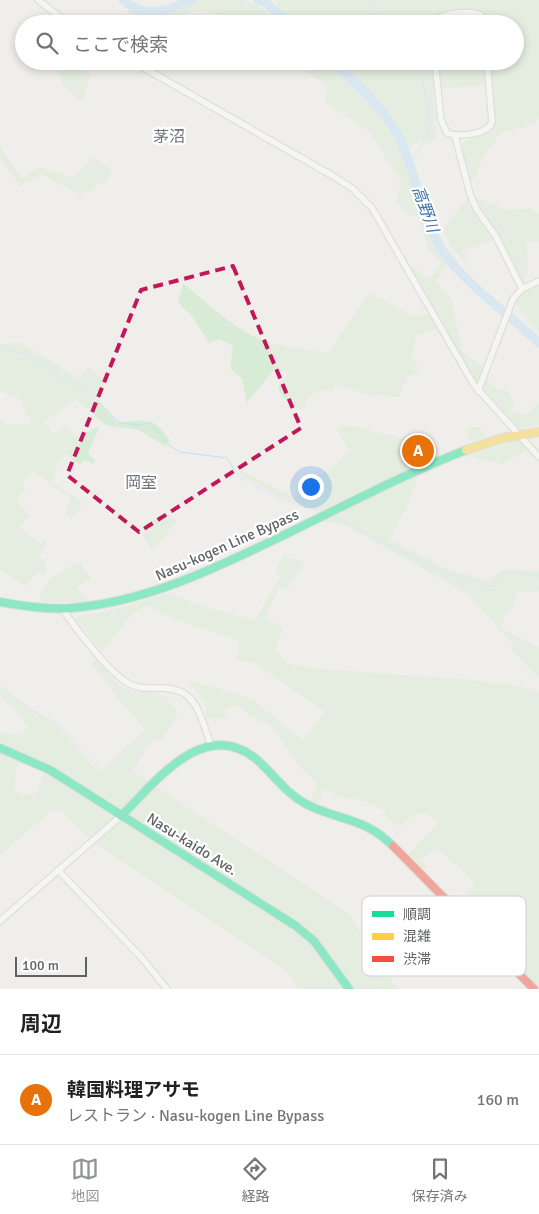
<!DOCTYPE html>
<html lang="ja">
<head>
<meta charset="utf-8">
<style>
	:root { --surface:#fff; --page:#f2f2f2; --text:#202124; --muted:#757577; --line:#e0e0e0; --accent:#919496 }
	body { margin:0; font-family:Signika,"Noto Sans JP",sans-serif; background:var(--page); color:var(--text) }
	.scale { position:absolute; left:15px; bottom:12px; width:72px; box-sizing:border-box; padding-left:5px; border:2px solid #5f6368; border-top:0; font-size:14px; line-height:18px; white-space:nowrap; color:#5f6368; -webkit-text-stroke:4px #fff; paint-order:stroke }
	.you { position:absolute; left:310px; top:486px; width:18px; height:18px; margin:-12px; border:4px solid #fff; border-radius:50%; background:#1a73e8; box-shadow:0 0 0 8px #1a73e833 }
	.badge { display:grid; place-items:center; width:32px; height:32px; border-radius:50%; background:var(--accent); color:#fff; font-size:16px; font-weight:700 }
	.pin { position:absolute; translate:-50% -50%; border:2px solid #fff; box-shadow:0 1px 5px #0006 }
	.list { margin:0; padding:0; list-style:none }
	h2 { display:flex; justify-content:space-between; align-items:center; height:65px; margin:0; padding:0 20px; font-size:21px }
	h2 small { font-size:16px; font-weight:400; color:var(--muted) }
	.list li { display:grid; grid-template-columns:32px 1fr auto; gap:15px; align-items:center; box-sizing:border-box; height:90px; padding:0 20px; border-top:1px solid var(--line) }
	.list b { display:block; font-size:19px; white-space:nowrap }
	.list p { margin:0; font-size:16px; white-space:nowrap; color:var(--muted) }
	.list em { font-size:16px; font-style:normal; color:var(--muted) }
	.icon { flex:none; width:28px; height:28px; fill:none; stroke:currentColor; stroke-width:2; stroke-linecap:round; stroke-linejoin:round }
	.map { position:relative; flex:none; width:539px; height:989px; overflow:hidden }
	.search { position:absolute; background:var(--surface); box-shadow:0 2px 8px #0003; left:15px; right:15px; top:15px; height:55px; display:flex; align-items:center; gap:12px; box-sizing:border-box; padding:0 18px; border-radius:28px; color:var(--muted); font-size:19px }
	.sheet { height:155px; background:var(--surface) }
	nav { display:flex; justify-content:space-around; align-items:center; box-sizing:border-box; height:70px; border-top:1px solid var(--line); background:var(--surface); font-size:14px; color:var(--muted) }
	nav a { display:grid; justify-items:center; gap:2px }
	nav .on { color:var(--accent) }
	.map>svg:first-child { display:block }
</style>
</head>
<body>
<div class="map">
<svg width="539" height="989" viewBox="0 0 539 989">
	<rect width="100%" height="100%" fill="#efeeea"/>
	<g fill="#d8ebd6">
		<path d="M196,0H242L255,4L274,17L278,0H539V117L534,125L501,132L483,158L474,179H469L462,146L464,141L478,136L486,120L495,110L492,85L433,89L436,140L428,144L420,141L402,151L426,222L447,265L436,282L451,299L463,352L482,367L491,386L508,391L514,401L510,413L527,414L539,401V425L519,429L475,384L456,353L435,329L416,335L412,357L421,373L407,377L399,397L364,394L335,383L333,390C316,389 309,394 303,410L283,397L278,387L288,373L275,368L247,403L242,379L230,368L233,346L219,339L209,343L192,316L178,303L183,283C206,302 229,324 255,337C277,348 304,349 328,353L369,293L416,317L436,312L409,264L430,279L441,263L428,248L418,216H408L396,201L401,182L369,131L325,102L327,86L292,61H515V24H251L208,11L190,12L154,24H136L128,11L131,8C155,20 175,11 196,0Z"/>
		<path d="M73,61L90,75L82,102L62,83L58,71Z"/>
		<path d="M0,147L22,178L41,167L74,178L93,157L112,170L104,185L97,183L93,190L79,194L41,174L20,186L0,158Z"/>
		<path d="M468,197L493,239L462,251L470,267L451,246L443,230Z"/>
		<path d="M475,197L506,210L532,208L533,212L539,214V242H527L528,271L523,284L493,228L474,199Z"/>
		<path d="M539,285V333L515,303L520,295Z"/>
		<path d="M21,343L79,378L89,368L106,381L94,397L117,423C144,421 154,414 170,441L165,446L139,430L106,425L76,399L44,422L53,434L67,425L77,437L99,426C97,436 91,443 88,454L96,461L93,464L85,460L80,465L65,454L58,463L52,482L83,503L72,519L65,512L71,499L33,471L22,482L26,489L16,500L31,516L19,527L40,543L43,539L47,544L39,557L45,562V575L37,572L26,586L0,570V420L7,424H32L21,400L0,390V344Z"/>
		<path d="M350,426L407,440V470L320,511L277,495L239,474L240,470L295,498L307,482L331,468L349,451L337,428Z"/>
		<path d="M478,427L487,436L470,442L465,428Z"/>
		<path d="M519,439L529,448L503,464L466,456Z"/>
		<path d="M418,474C415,496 398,519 390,540L447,569L489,581L503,569L539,571V591L518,593L513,606L500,625L503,629L539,648V679L510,648L513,644L466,593L349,527L322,521Z"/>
		<path d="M168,517L178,520L152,551L143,536L146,524L159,518Z"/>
		<path d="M284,555L305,563L287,589L280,586L265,617L283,629L275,650L291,665L318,669L472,680L522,687L537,692L539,690V988L510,959L530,940L515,925L493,940L472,919L482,907L467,894L475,883L436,847L422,859L427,867L423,871L408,855L438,823L426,813L414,814L400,827L385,816V810L355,798H346L324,789L317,804L310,801L318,783L305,773L270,725L249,716L240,705L225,709L228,718H206L205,703L189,681L237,693L255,702L303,740L325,712L255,663L237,659L239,641L182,622L147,606L133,613L102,651L76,620L77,616L101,613L169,593L210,609L255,620L280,577L275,571Z"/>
		<path d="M78,561L91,578L76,588L90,602H42L40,595L48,581Z"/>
		<path d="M97,659L118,685L136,692H155L167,698L178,714L161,740L153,739L132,771L348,913L397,989H299L287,971L94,843L61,810H52L0,855V751L26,762L25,764H19L16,771L14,792L30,795L36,793L43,777L44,769L0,745V732L20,735L28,728L12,706L0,695V687L30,709L58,725L79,752L99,772L146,729L116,696L91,663Z"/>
	</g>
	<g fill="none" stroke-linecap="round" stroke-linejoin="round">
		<g stroke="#bfe0f9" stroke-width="1">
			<path d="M368,0L377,18L383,24"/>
			<path d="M410,164L429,133V117L420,61"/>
			<path d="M0,350L26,353L59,376L88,390L118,422L137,425L150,423L169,445L180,452L227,458L238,476L274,496L317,511"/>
			<path d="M337,518L429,566L458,577L493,587L501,574L508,572L539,576"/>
			<path d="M0,686L30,709L59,724L77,747L99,768"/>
		</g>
		<g stroke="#bfe0f9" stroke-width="9">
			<path d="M123,0C145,19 167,11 192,0"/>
			<path d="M258,0L266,3L290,24"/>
			<path d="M332,61C357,85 386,109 401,141C417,175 420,216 441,248C462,282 509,314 539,343"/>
		</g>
		<defs>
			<g id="street">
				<path d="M38,0L69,24"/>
				<path d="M432,24C437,13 474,9 482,16L484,24"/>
				<path d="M132,61L333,176L353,189L372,208L474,385L539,457"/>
				<path d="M435,61L441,120L447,133C458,137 481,135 490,126L492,122L487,61"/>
				<path d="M455,136L470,194L477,210L495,235L522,289"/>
				<path d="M478,391L513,299L522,289L539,281"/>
				<path d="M62,609C77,629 107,671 128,683C137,689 147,688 158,688C197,686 199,714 211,745"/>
				<path d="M58,870L141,957L167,989"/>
				<path d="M0,921L121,816"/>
			</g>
			<g id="fast">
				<path d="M0,602C24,606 47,610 71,608C145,602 212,570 278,538C340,508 402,475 466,450"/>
				<path d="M0,748L50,770L296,926L314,941L349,989"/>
				<path d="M121,816C155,783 203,717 255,758C273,773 285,793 306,804C339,821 364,817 393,846"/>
			</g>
			<path id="slow" d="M466,450L503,438L539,432"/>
			<path id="jam" d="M393,846L534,989"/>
		</defs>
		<use href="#street" stroke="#cbcccc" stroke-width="8"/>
		<use href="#fast" stroke="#cacacb" stroke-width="10"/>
		<use href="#slow" stroke="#cacacb" stroke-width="10"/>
		<use href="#jam" stroke="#cacacb" stroke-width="10"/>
		<use href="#street" stroke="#fdfcfc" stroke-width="5.5"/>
		<use href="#fast" stroke="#16e098" stroke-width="8"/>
		<use href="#slow" stroke="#ffcf43" stroke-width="8"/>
		<use href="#jam" stroke="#f24e42" stroke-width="8"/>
	</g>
	<path d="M0 0H539V989H0ZM233,266L301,428L139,532L67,475L141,290Z" fill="#efeeea" fill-opacity=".55" fill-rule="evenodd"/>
	<path fill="none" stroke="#c2185b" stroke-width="4" stroke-dasharray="10 6" stroke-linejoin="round" d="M233,266L301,428L139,532L67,475L141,290Z"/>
	<g text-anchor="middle" stroke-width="4.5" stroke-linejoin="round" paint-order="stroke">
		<g font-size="15" fill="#5f6368" stroke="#fff">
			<text transform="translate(227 545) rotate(-24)" y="5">Nasu-kogen Line Bypass</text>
			<text transform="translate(192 844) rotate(32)" y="5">Nasu-kaido Ave.</text>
		</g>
		<g font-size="16" fill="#70757a" stroke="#fff">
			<text x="169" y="142">茅沼</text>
			<text x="141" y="488">岡室</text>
		</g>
		<g font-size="16" font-style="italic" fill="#4174aa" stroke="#fff">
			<text transform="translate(426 209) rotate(70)" y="6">高野川</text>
		</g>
	</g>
	<rect x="362" y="896" width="164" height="80" rx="8" fill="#fff" stroke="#cfd0d2" stroke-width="1"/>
	<rect x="372" y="911" width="22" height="6" fill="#16e098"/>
	<rect x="372" y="933" width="22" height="7" fill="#ffcf43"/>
	<rect x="372" y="956" width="22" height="6" fill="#f24e42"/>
	<g font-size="14" fill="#5f6368">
		<text x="403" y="919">順調</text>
		<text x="403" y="941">混雑</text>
		<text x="403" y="964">渋滞</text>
	</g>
</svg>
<div class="scale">100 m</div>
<div class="you"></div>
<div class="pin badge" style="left:418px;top:451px;background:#e8710a">A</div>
<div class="search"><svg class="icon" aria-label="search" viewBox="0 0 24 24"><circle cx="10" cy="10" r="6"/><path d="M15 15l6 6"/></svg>ここで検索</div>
</div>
<section class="sheet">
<h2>周辺<small></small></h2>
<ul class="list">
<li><span class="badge" style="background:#e8710a">A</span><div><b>韓国料理アサモ</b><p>レストラン · Nasu-kogen Line Bypass</p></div><em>160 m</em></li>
</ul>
</section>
<nav>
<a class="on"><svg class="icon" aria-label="map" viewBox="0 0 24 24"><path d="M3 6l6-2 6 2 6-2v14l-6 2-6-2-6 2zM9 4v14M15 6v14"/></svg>地図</a>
<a><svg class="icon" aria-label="directions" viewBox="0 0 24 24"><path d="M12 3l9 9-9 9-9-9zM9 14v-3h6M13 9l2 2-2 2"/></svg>経路</a>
<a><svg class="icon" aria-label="saved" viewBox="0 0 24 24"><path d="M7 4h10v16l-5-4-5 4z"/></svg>保存済み</a>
</nav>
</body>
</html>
